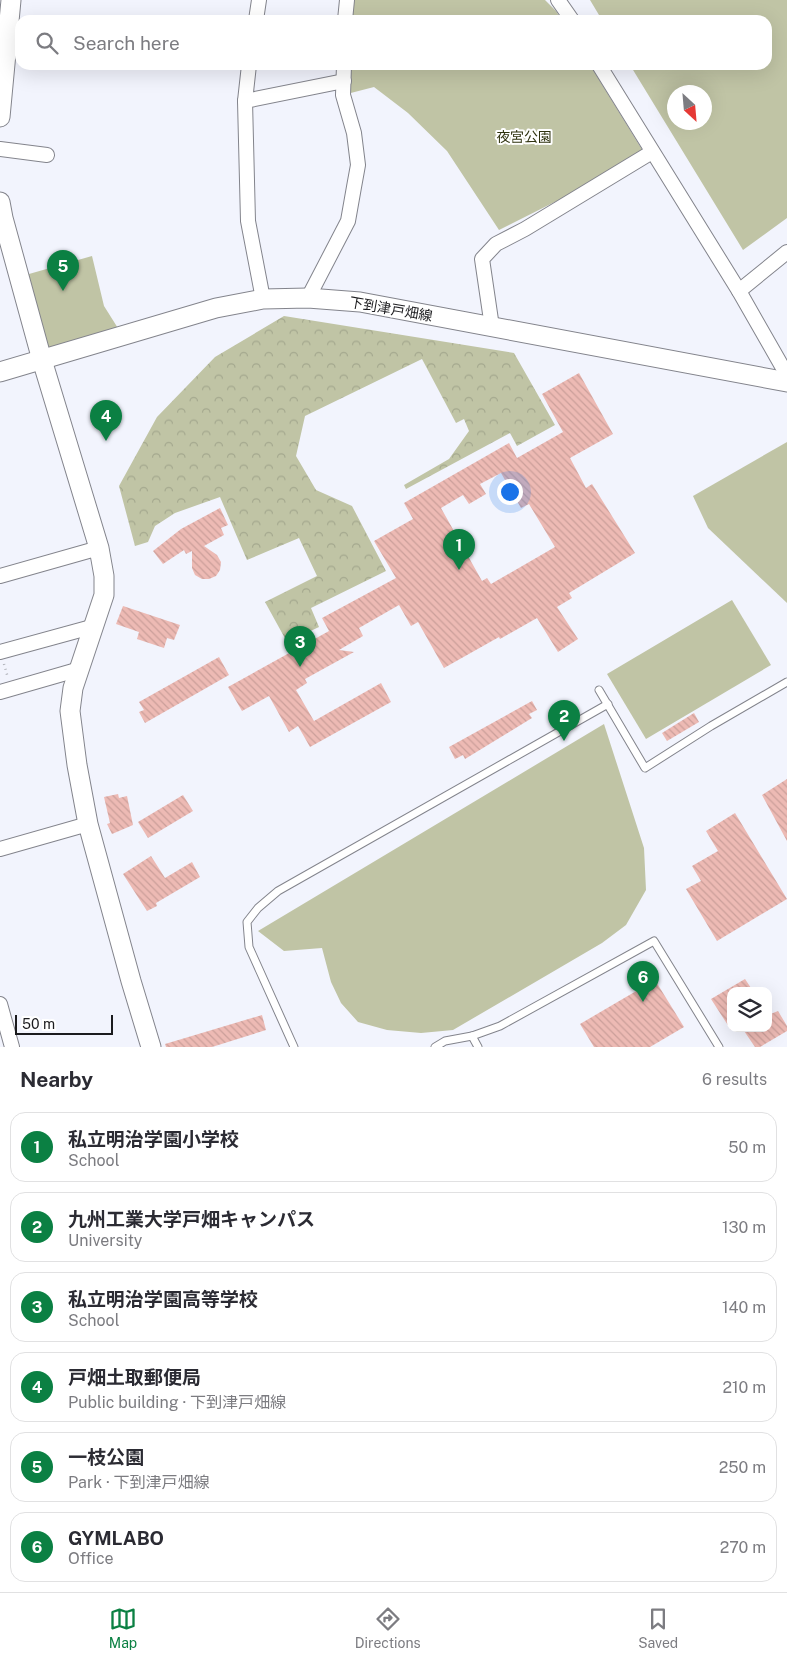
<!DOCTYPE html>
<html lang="en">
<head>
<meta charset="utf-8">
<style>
	:root { --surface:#fff; --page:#f2f2f3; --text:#2b2b33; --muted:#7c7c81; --line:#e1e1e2; --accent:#0b8043 }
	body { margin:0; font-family:"Public Sans","Noto Sans JP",sans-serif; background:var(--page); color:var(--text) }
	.controls { position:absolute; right:15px; bottom:15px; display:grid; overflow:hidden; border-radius:10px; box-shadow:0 5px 20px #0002 }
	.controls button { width:45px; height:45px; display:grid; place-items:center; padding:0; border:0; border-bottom:1px solid var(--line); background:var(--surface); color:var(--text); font:25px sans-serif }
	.compass { position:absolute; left:667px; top:85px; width:45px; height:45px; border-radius:50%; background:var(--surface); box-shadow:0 5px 20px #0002; rotate:154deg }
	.scale { position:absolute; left:15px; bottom:12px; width:98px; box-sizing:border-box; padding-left:5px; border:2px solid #1b1b1e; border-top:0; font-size:14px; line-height:18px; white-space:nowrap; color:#1b1b1e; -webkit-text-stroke:4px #fff; paint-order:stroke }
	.you { position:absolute; left:509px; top:491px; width:18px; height:18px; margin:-12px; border:4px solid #fff; border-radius:50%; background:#1a73e8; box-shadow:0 0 0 8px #1a73e833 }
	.badge { display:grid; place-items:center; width:32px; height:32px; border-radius:50%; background:var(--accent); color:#fff; font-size:16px; font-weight:700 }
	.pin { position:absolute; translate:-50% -41px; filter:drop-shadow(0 1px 2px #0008) }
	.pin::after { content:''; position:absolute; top:26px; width:18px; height:15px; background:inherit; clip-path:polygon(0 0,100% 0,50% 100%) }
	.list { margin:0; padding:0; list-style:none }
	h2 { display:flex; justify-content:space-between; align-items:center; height:65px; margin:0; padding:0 20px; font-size:21px }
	h2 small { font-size:16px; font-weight:400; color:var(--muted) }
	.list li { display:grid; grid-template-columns:32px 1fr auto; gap:15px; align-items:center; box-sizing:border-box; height:70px; margin:0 10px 10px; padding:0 10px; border:1px solid var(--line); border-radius:15px }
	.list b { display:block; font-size:19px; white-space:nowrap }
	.list p { margin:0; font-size:16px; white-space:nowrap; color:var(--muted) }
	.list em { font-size:16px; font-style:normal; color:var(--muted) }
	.icon { flex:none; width:28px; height:28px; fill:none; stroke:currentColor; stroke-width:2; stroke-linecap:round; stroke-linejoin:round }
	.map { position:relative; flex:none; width:787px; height:1047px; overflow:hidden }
	.search { position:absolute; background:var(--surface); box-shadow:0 5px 20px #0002; left:15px; right:15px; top:15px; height:55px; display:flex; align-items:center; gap:12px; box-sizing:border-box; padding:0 18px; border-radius:15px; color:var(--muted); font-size:19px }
	.sheet { height:545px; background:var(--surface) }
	nav { display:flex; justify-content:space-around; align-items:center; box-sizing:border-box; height:70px; border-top:1px solid var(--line); background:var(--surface); font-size:14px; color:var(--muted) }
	nav a { display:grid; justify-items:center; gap:2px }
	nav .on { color:var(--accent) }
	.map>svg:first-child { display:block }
</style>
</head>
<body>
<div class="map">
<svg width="787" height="1047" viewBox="0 0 787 1047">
	<defs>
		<pattern id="forest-crowns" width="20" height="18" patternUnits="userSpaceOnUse" patternTransform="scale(1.25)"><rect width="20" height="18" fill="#c0c4a5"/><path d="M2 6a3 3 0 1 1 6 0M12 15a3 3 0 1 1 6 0" fill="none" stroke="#a4a88e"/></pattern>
		<pattern id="building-back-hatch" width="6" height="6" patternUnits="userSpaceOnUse" patternTransform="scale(1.25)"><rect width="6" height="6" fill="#edbab4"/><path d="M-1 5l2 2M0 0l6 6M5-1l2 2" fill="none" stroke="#cb9f9a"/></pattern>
	</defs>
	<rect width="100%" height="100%" fill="#f2f4fd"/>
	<path fill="url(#forest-crowns)" d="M284,316L514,353L555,425L517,446L510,433L406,489L404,485L449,459L469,431L464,419L456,423L422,359L305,416L296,456L316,490L352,506L386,571L311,608L319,627L287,642L265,602L317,576L299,538L247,560L220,497L175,513L155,526L148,542L135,546L119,486L157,417L215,357Z"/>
	<g fill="#c0c4a5" fill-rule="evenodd">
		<path d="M351,0H545L556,11L562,20H349Z"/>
		<path d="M590,0H787V218L743,250L630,65H767V20H602ZM674,92H704V122H674Z"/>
		<path d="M346,65H590L646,156L499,230L447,151L408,113L374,87L343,95Z"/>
		<path d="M92,256L104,306L121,333L44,356L22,276Z"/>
		<path d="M787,442V603L708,528L693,496Z"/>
		<path d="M732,600L771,665L646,739L607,674Z"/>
		<path d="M604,724L644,848L646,890L626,925L602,943L453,1030L421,1033L387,1030L358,1022L341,1003L331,982L322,948L284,951L258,931Z"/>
	</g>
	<g fill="url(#building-back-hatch)" fill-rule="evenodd">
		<path d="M579,373L613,434L570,458L586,488L592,484L635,553L569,593L572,598L557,607L578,639L558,652L537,618L500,639L499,637L444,668L418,622L411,626L399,605L359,628L363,636L339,650L354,652L305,679L307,683L296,690L314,721L381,683L391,702L310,747L298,726L289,732L269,696L242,711L228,687L329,631L322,618L396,578L374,541L413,519L404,503L509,443L517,458L563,432L542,394ZM501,473L521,508L529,504L555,547L491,584L487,578L482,581L441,508L463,495L469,504L486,494L480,484Z"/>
		<path d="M220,508L228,525L221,528L224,535L204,546L217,555L221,562L220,570L216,576L209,579H202L195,575L192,568V551L186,554L184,550L163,564L153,551L181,529Z"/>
		<path d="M123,606L180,625L174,640L167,638L164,648L137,639L139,632L116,624Z"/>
		<path d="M219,657L229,675L145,723L139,712L144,710L139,702Z"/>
		<path d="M532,701L537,710L529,714L532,718L465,759L463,755L455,759L449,747Z"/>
		<path d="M694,713L699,722L667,741L662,733Z"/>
		<path d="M787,779V841L762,795Z"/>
		<path d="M118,794L119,798L127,796L133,825L112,834L107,824L110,823L104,797Z"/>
		<path d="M183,795L193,811L148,838L138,822Z"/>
		<path d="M735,813L787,899L717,941L686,889L701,881L692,866L718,851L706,831Z"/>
		<path d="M151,856L165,878L192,862L200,877L156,903L157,906L147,911L123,874Z"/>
		<path d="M745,979L753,991H731V1030L711,999Z"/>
		<path d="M655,980L684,1027L650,1047H594L580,1024Z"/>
		<path d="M778,1011L787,1026V1031L760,1047H755L742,1028H768V1015Z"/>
		<path d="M262,1015L266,1030L212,1047H166L165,1044Z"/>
	</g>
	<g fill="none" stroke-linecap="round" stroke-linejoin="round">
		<defs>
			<g id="lane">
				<path d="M599,690L645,768L711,726L787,682"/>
				<path d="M472,1036L478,1047"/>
				<path d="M294,1047L249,947L247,922L258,908L278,891L608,704"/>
				<path d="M435,1047L445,1041L472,1036L500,1026L654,941L719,1047"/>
			</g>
			<g id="street">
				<path d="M558,0L572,20"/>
				<path d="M256,20L259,0"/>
				<path d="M345,20L347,0"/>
				<path d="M249,65L245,101L248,221L263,299"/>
				<path d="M599,65L739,291L787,375"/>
				<path d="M245,101L344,81"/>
				<path d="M0,149L47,155"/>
				<path d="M739,291L787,252"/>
				<path d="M308,298L348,221L354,187L358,165L354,133L343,95L344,65"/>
				<path d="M492,327L482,259L496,244L525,229L652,152"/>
				<path d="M0,576L99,548"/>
				<path d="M0,652L95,626"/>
				<path d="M0,692L80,669"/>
				<path d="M0,849L88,824"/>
				<path d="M0,1004L12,1047"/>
			</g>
			<g id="secondary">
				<path d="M0,117L11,0"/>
				<path d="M0,202L3,218L42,360L99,548L104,576V595L73,688L70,711L77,765L88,824L131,981L151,1047"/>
				<path d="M0,372L216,308L263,299L308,298L360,302L787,382"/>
			</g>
		</defs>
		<use href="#lane" stroke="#83848c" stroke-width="9"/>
		<use href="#street" stroke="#83848c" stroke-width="16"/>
		<use href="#secondary" stroke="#83848c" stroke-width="21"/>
		<path stroke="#afb1b8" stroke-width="2.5" stroke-dasharray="1 4" stroke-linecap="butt" d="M4,664L8,678"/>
		<use href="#lane" stroke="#fff" stroke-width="7"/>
		<use href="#street" stroke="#fff" stroke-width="14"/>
		<use href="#secondary" stroke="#fff" stroke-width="19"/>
	</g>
	<g text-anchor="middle" stroke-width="4" stroke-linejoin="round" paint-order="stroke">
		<g font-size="14" fill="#2e320e" stroke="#fff">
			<text x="524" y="142">夜宮公園</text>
		</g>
		<g font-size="14" fill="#1b1b1e" stroke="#fff">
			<text transform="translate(391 309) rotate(10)" y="5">下到津戸畑線</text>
		</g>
	</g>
</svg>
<div class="controls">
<button><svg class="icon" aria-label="layers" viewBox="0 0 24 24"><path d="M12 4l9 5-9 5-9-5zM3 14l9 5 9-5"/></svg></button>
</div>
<svg class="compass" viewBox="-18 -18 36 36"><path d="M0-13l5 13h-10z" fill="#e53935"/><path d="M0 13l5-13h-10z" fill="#7c7c81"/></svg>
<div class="scale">50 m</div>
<div class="you"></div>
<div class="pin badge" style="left:459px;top:570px">1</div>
<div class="pin badge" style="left:564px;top:741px">2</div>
<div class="pin badge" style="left:300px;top:667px">3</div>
<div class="pin badge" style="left:106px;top:441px">4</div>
<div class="pin badge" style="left:63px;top:291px">5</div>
<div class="pin badge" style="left:643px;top:1002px">6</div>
<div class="search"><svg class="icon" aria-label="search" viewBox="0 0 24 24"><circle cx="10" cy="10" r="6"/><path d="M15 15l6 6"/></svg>Search here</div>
</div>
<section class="sheet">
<h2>Nearby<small>6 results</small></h2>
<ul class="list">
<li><span class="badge">1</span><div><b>私立明治学園小学校</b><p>School</p></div><em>50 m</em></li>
<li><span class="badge">2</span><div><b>九州工業大学戸畑キャンパス</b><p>University</p></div><em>130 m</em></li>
<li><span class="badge">3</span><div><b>私立明治学園高等学校</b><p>School</p></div><em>140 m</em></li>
<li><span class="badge">4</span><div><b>戸畑土取郵便局</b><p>Public building · 下到津戸畑線</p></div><em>210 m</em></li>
<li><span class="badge">5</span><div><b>一枝公園</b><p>Park · 下到津戸畑線</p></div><em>250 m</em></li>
<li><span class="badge">6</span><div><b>GYMLABO</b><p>Office</p></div><em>270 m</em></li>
</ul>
</section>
<nav>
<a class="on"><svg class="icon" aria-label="map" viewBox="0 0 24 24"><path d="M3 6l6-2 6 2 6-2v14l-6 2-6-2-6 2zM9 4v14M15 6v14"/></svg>Map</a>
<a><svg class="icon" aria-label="directions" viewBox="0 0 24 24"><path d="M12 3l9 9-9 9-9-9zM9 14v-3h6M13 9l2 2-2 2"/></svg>Directions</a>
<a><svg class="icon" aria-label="saved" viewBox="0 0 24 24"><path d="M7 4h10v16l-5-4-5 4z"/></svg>Saved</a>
</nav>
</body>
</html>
